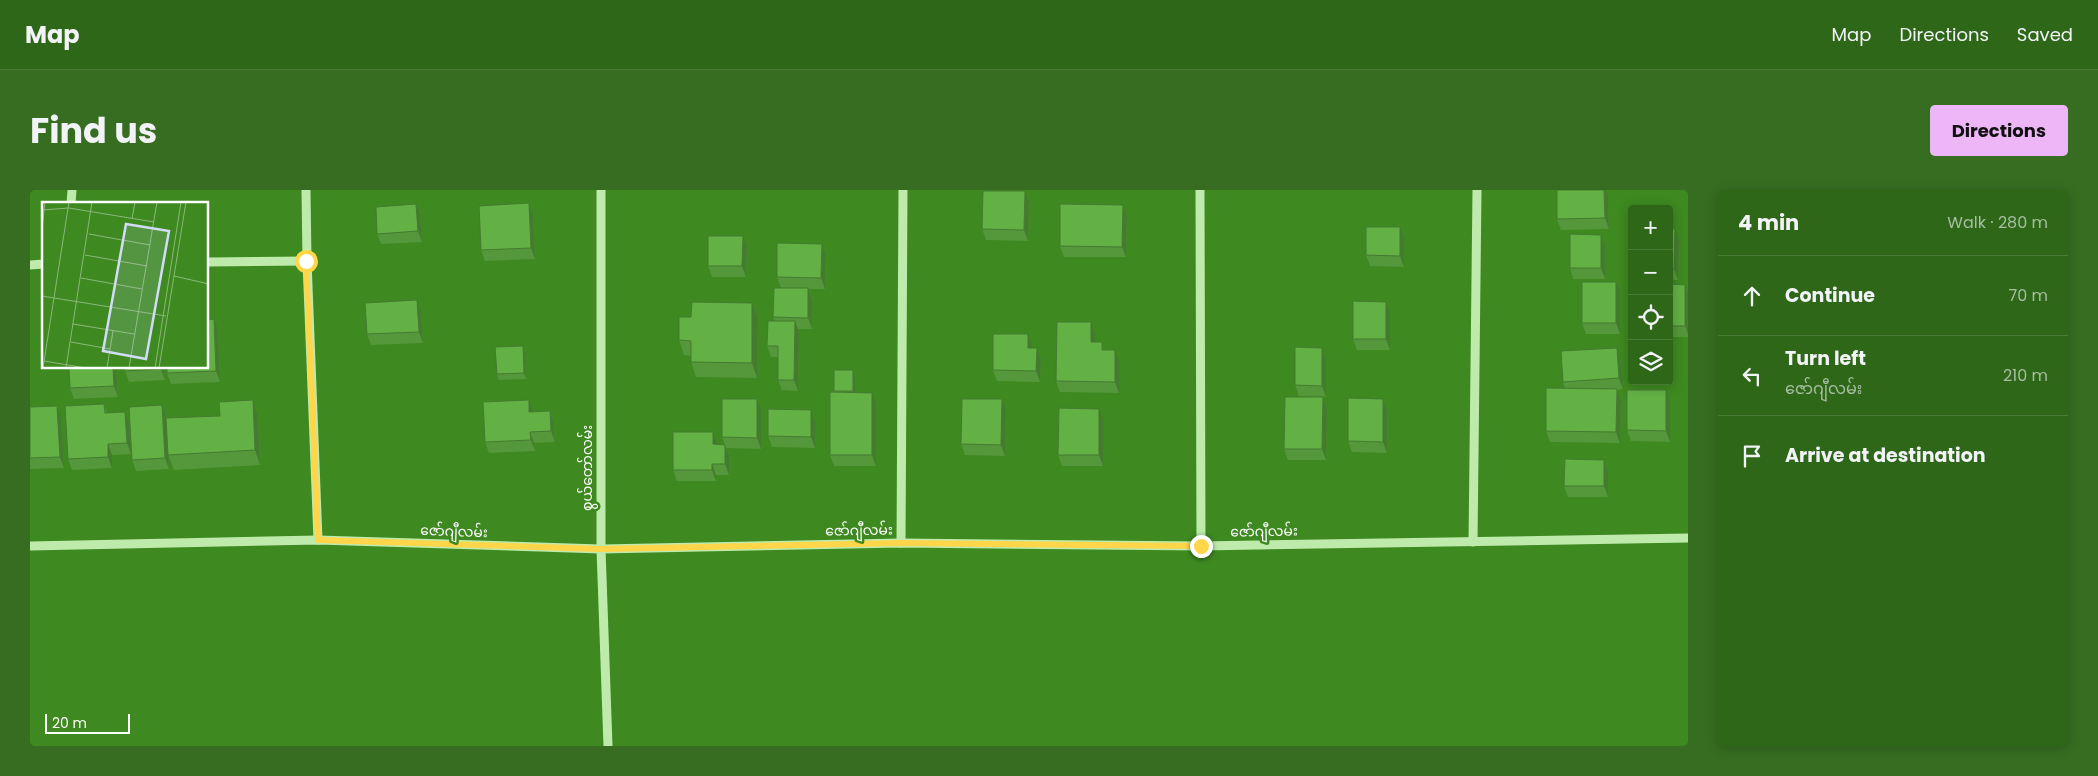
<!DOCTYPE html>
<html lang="en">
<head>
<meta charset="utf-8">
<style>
	:root { --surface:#2e6718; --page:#366d21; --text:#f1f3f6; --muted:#a7bea2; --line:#497b37; --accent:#ecb6f7 }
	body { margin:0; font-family:Poppins,"Noto Sans Myanmar",sans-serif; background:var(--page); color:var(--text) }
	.controls { position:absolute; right:15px; top:15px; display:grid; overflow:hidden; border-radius:5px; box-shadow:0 2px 12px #0003 }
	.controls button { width:45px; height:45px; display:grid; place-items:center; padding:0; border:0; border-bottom:1px solid var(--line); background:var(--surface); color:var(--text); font:25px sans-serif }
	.scale { position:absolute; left:15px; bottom:12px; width:85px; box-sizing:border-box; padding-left:5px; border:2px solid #fff; border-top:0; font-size:14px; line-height:18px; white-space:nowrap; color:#fff; -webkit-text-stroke:4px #3e8920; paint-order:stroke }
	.stop { position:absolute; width:15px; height:15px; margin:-11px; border:4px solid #ffd54a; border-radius:50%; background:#fff }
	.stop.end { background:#ffd54a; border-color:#fff; box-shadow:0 1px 5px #0008 }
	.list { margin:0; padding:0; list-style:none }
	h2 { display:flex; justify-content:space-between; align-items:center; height:65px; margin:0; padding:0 20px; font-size:21px }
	h2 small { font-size:16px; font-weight:400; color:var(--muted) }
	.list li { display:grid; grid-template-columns:32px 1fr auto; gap:15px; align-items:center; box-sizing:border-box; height:80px; padding:0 20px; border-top:1px solid var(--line) }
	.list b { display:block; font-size:19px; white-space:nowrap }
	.list p { margin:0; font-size:16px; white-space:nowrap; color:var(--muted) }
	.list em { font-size:16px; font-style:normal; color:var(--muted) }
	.icon { flex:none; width:28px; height:28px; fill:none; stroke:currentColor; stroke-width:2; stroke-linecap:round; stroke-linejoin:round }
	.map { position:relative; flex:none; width:1658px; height:556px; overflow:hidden; border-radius:5px }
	header { display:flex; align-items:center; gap:30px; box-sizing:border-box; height:70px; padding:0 25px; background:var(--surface); border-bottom:1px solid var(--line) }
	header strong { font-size:24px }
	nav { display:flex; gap:28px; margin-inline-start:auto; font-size:18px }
	.intro { display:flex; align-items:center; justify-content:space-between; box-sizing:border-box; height:120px; padding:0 30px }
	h1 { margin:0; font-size:35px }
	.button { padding:12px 22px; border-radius:5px; background:var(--accent); color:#111; font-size:18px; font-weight:700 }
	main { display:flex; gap:30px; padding:0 30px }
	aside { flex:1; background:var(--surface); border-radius:5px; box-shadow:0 2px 12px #0003 }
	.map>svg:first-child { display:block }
</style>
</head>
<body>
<header>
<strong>Map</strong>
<nav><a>Map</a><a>Directions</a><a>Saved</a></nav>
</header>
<div class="intro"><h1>Find us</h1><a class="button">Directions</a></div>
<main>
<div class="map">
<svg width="1658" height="556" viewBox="0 0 1658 556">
	<rect width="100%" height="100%" fill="#3e8920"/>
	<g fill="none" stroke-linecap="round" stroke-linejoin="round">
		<g stroke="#beebab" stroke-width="9">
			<path d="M276,0L277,71L288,350"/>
			<path d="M571,0V359L578,556"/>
			<path d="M1170,0L1171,356"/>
			<path d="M41,14L42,0"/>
			<path d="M178,72L277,71"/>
			<path d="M0,75L14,74"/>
			<path d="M1443,352L1447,0"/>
			<path d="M871,353L873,0"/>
			<path d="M0,356L288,350L571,359L871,353L1171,356L1658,348"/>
		</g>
	</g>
	<g fill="#55973b">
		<path d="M1578,7L1579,39L1531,40L1527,29Z"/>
		<path d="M999,12L998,51L956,50L952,39Z"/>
		<path d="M499,13L503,24L505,69L455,71L451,60Z"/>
		<path d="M1093,15L1097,26L1096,67H1034L1030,56Z"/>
		<path d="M390,25L392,52L351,54L347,44Z"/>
		<path d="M1639,39L1649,50L1648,90H1639Z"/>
		<path d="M713,46L717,57L716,87H682L678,76Z"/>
		<path d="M1374,48V77L1340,76L1336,65Z"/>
		<path d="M1575,56V89H1543L1540,78Z"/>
		<path d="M796,65L795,99H779L782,109V139H768L769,142L768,201L752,200L748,190V167H741L737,156L745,131L743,127L751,98L747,87Z"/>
		<path d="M1639,94L1655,95L1658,102V147H1639Z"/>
		<path d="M1590,103V144H1556L1552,133Z"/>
		<path d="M722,113L728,128L727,188L666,187L661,172V166L654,165L649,150L661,127Z"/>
		<path d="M391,121L393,153L341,155L337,144Z"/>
		<path d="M1360,123V160H1327L1323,149Z"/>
		<path d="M188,140L190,192L141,194L137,183Z"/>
		<path d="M1065,143V152L1089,171V203L1030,202L1026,191Z"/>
		<path d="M1002,155V158H1007L1011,169L1010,192L967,191L963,180Z"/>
		<path d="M493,156L495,162L496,189L469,190L467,184Z"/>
		<path d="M1590,168L1593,199L1587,200L1591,210L1590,253L1520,252L1516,241L1535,199L1533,192Z"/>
		<path d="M1296,169V207L1269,206L1265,195Z"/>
		<path d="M86,178L88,207L44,209L40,198Z"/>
		<path d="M95,178H134L135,190L99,192L95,181Z"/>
		<path d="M823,180L825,186V202L846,214V276H804L800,265L804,202V201Z"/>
		<path d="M1293,207L1297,218L1296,270H1258L1254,259Z"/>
		<path d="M1353,209L1357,220V263L1322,262L1318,251Z"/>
		<path d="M223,210L228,225L230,275L144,280L138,265L137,254L139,279L106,281L102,270L136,226V228L190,226Z"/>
		<path d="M1640,211V252L1601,251L1597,240Z"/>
		<path d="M74,214L77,223L95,222L99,233L101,264L82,265V278L42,280L38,269Z"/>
		<path d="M0,217L31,227L34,278L0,279Z"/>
		<path d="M731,220V259L696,258L699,265V285H686V291H647L643,280L683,242L687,254L695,255L692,247Z"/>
		<path d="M976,220L975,266L935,265L931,254Z"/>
		<path d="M503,221H520L524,232L525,252L504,253L505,261L459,263L455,252Z"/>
		<path d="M1073,230V276H1032L1028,265Z"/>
		<path d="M785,231V258L742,257L738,246Z"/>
		<path d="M1574,270L1578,281V307H1538L1534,296Z"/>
	</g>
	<g fill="#457b30">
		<path d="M1574,0H1576L1578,7L1579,39L1575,28Z"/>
		<path d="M995,1L999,12L998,51L994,40Z"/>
		<path d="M499,13L503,24L505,69L501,58Z"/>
		<path d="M386,14L390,25L392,52L388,41Z"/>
		<path d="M1093,15L1097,26L1096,67L1092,57Z"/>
		<path d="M1370,37L1374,48V77L1370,66Z"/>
		<path d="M1645,39L1649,50L1648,90L1644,79Z"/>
		<path d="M1571,45L1575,56V89L1571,78Z"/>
		<path d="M713,46L717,57L716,87L712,76Z"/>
		<path d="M792,54L796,65L795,99L791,88Z"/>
		<path d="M1586,92L1590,103V144L1586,133Z"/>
		<path d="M1655,95L1658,102V144L1655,136Z"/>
		<path d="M778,98L782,109V139L778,128Z"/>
		<path d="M387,110L391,121L393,153L389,142Z"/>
		<path d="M1356,112L1360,123V160L1356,149Z"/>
		<path d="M722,113L728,128L727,188L722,173Z"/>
		<path d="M184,129L188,140L190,192L186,181Z"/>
		<path d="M765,131L769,142L768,201L764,190Z"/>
		<path d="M1061,132L1065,143V163L1061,152Z"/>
		<path d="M998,144L1002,155V169L998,158Z"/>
		<path d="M493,156L495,162L496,189L494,183Z"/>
		<path d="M1007,158L1011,169L1010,192L1006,181Z"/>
		<path d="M1292,158L1296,169V207L1292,196Z"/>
		<path d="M1587,158L1590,168L1593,199L1589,188Z"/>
		<path d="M1085,160L1089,171V203L1085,192Z"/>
		<path d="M83,178H86L88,207L84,196Z"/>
		<path d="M131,178H134L135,190L131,179Z"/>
		<path d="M823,180L825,186V207L823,201Z"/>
		<path d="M1587,199L1591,210L1590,253L1586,242Z"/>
		<path d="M1636,200L1640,211V252L1636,241Z"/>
		<path d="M842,203L846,214V276L842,265Z"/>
		<path d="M1293,207L1297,218L1296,270L1292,259Z"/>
		<path d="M727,209L731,220V259L727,248Z"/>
		<path d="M972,209L976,220L975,266L971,255Z"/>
		<path d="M1353,209L1357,220V263L1353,252Z"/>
		<path d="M223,210L228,225L230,275L225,260Z"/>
		<path d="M499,210L503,221V233L499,222Z"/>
		<path d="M132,215L136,226L139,279L135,268Z"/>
		<path d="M27,216L31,227L34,278L30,267Z"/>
		<path d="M1069,219L1073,230V276L1069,265Z"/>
		<path d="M781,220L785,231V258L781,247Z"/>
		<path d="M520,221L524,232L525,252L521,241Z"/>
		<path d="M95,222L99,233L101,264L97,253Z"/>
		<path d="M500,242L504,253L505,261L501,250Z"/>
		<path d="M683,242L687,253V265L683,254Z"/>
		<path d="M78,254L82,265V278L78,267Z"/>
		<path d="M695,255L699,265V285L695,274Z"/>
		<path d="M1574,270L1578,281V307L1574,296Z"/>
		<path d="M682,274L686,285V291L682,280Z"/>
	</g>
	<g fill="#63b045" stroke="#457b30">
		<path d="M1527,0H1574L1575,28L1527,29Z"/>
		<path d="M953,1H995L994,40L952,39Z"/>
		<path d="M499,13L501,58L451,60L449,16Z"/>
		<path d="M386,14L388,41L347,44L346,17Z"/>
		<path d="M1030,14L1093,15L1092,57L1030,56Z"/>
		<path d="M1336,37H1370V66L1336,65Z"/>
		<path d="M1601,38H1602V79H1600Z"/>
		<path d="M1639,39H1645L1644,79H1639Z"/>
		<path d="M1540,44L1571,45V78H1540Z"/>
		<path d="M678,46H713L712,76H678Z"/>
		<path d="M747,53L792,54L791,88L747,87Z"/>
		<rect x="1552" y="92" width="34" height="41"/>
		<path d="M1639,94L1655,95V136H1639Z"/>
		<path d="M744,98H778V128L743,127Z"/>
		<path d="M387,110L389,142L337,144L335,113Z"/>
		<path d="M1323,111L1356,112V149H1323Z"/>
		<path d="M662,112L722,113V173L661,172V151L649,150V127H661Z"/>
		<path d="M184,129L186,181L137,183V178H178V130Z"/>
		<path d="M738,131H765L764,190H748V156H737Z"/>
		<path d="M1027,132H1061V152H1072V160H1085V192L1026,191Z"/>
		<path d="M963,144H998V158H1007L1006,181L963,180Z"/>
		<path d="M493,156L494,183L467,184L465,157Z"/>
		<path d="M1265,157L1292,158V196L1265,195Z"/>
		<path d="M1587,158L1589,188L1533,192L1531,161Z"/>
		<path d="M39,178H83L84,196L40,198Z"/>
		<path d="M95,178H131V179L95,181Z"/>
		<rect x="804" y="180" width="19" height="21"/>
		<path d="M1516,198L1587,199L1586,242L1516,241Z"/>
		<path d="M1597,200H1636V241L1597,240Z"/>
		<path d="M800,202L842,203V265H800Z"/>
		<path d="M1255,207H1293L1292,259H1254Z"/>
		<path d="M1318,208L1353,209V252L1318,251Z"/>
		<path d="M692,209H727V248L692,247Z"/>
		<path d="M932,209H972L971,255L931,254Z"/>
		<path d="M223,210L225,260L138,265L136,228L190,226L189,212Z"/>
		<path d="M499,210V222L520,221L521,241L500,242L501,250L455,252L453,212Z"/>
		<path d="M74,214L75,223L95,222L97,253L78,254V267L38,269L35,216Z"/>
		<path d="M132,215L135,268L102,270L99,217Z"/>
		<path d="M27,216L30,267L0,268V217Z"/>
		<path d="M1029,218L1069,219V265H1028Z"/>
		<path d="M738,219L781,220V247L738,246Z"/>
		<path d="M643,242H683V254L695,255V274H682V280H643Z"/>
		<path d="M1535,269L1574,270V296H1534Z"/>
	</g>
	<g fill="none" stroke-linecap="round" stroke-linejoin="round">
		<path stroke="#ffd54a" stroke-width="6" d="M276,71L288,350L571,359L871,353L1171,356"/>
	</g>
	<g text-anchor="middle" stroke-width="5" stroke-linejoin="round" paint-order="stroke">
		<g font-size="14" fill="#fff" stroke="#3e8920">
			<text transform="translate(557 278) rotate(-90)" y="5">စွယ်တော်လမ်း</text>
			<text transform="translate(829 340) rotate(-1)" y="5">ဇော်ဂျီလမ်း</text>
			<text transform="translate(424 341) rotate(2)" y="5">ဇော်ဂျီလမ်း</text>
			<text transform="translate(1234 341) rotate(-1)" y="5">ဇော်ဂျီလမ်း</text>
		</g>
	</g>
	<g transform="translate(12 12)">
		<rect width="166" height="166" fill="#3e8920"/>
		<path fill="none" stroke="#8bb879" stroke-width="1" d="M0,8L27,6L112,20M90,17L93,0M0,26L3,0M47,32L108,43M43,53L105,64M132,74L167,82M39,76L100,87M0,94L124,114M31,122L92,132M29,140L68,147M2,159L44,166M1,166L27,0M24,166L50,0M65,166L71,129M87,166L115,0M113,166L139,0M117,166L144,0"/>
		<path fill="#d2dcf7" fill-opacity="0.15" stroke="#d2dcf7" stroke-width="2.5" d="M84,22L127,29L104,157L61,149Z"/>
		<rect width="166" height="166" fill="none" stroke="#fff" stroke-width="2.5"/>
	</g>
</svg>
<div class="controls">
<button>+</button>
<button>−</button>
<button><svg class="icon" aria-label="locate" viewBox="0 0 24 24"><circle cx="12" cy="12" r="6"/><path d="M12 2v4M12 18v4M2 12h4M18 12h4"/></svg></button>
<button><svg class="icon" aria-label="layers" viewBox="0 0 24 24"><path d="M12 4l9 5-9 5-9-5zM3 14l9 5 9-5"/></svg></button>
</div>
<div class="scale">20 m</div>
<div class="stop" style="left:276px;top:71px"></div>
<div class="stop end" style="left:1171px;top:356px"></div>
</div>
<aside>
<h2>4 min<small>Walk · 280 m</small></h2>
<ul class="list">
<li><svg class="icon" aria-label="ahead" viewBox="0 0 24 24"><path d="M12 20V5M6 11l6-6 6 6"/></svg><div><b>Continue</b></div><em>70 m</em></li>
<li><svg class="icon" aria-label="left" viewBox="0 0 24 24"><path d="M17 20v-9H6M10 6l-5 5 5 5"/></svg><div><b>Turn left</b><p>ဇော်ဂျီလမ်း</p></div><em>210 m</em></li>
<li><svg class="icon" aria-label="arrive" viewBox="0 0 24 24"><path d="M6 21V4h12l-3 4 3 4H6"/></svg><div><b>Arrive at destination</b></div></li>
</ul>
</aside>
</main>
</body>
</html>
